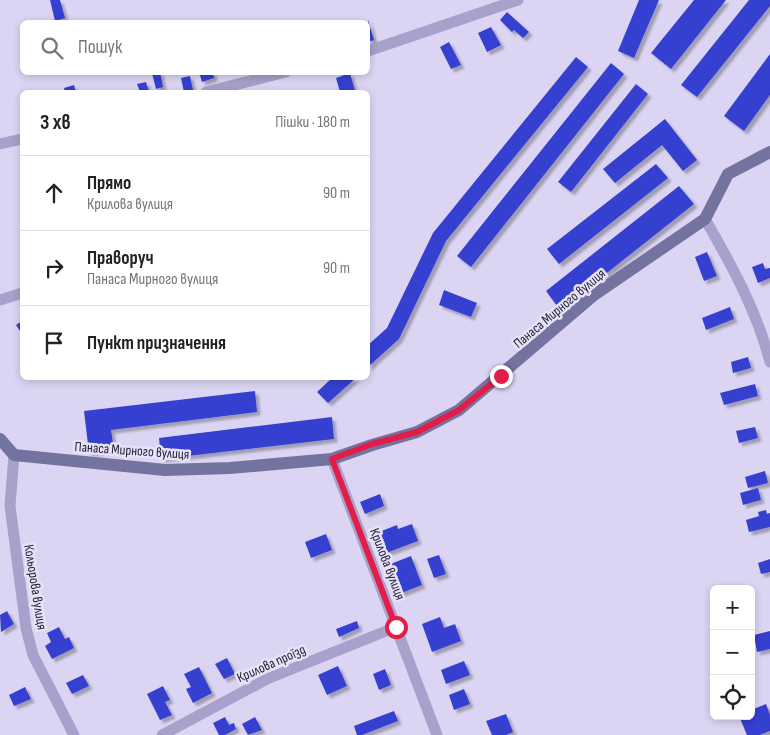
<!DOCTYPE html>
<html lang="uk">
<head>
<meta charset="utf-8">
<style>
	:root { --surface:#fff; --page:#f2f2f2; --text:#222; --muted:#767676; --line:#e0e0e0 }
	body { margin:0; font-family:"Sofia Sans Condensed",sans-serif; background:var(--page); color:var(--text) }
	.controls { position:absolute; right:15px; bottom:15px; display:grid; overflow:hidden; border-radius:8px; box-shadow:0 2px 8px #0003 }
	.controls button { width:45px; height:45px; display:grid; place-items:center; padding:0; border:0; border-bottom:1px solid var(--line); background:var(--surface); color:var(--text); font:25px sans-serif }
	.stop { position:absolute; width:15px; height:15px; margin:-11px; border:4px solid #e11d48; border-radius:50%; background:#fff }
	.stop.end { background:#e11d48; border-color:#fff; box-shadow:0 1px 5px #0008 }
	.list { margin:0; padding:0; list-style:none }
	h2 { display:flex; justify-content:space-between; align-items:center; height:65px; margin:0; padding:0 20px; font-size:21px }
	h2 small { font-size:16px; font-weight:400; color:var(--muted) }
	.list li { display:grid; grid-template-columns:32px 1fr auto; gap:15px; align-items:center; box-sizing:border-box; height:75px; padding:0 20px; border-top:1px solid var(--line) }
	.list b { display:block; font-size:19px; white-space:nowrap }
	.list p { margin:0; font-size:16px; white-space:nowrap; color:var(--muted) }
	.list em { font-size:16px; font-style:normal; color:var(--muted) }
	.icon { flex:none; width:28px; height:28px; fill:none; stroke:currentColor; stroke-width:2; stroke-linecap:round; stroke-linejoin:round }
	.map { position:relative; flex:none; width:770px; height:735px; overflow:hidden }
	.search { position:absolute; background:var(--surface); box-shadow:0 2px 8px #0003; left:20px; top:20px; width:350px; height:55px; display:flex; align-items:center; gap:12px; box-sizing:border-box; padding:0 18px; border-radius:8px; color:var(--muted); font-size:19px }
	.panel { position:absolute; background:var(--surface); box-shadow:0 2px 8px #0003; left:20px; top:90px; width:350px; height:290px; border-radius:8px }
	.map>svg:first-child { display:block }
</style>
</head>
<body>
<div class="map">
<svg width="770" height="735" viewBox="0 0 770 735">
	<defs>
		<filter id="shadow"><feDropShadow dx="3.5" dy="3.5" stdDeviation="1" flood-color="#0004"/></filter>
	</defs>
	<rect width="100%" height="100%" fill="#dbd5f3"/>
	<g fill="#3640d0" filter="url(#shadow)">
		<path d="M50,0H60L65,18L55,21Z"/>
		<path d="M639,0H659L634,58L618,51Z"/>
		<path d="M694,0H726L671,69L651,53Z"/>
		<path d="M749,0H770V6L697,97L681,85Z"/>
		<path d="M507,12L529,32L523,38L514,30L512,32L500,20Z"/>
		<path d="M368,20L374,40L368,42Z"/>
		<path d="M491,27L501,45L487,52L478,33Z"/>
		<path d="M449,42L461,65L451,69L440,47Z"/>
		<path d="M770,54V95L744,131L724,116Z"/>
		<path d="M576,57L588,67L446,241L399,339L368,367V345L387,328L433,233Z"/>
		<path d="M611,63L624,74L471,267L457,256Z"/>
		<path d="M160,72L163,87L156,89L152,73Z"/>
		<path d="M199,72H213L214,78L202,82Z"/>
		<path d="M350,73L355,91L340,92L336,78Z"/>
		<path d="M190,76L193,90L184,92L181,78Z"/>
		<path d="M146,82L149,92H140L137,84Z"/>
		<path d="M636,84L648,94L571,192L558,182Z"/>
		<path d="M74,85L76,92H65L64,88Z"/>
		<path d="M665,119L697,160L683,171L662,145L615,183L603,169Z"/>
		<path d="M656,164L668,178L559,264L547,249Z"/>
		<path d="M679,186L694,204L560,310L546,291Z"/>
		<path d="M707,252L717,276L704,281L695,257Z"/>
		<path d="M763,263L765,269L770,268V278L758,283L752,267Z"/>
		<path d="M444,290L477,303L471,317L439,305Z"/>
		<path d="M730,307L734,319L706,330L702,318Z"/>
		<path d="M22,321V334L16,325Z"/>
		<path d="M748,357L751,368L733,373L731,362Z"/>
		<path d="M332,378H356L328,403L317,392Z"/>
		<path d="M755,384L758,396L724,405L720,393Z"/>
		<path d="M255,391L257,412L111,430L114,450L89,453L84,411Z"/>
		<path d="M332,417L334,439L161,459L159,438Z"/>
		<path d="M755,427L758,438L739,443L736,431Z"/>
		<path d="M765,471L768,483L748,488L745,477Z"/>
		<path d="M758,488L761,500L743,505L740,493Z"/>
		<path d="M380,494L384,506L365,514L360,502Z"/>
		<path d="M766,510L767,514L770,513V527L749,532L746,520L759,516L758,512Z"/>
		<path d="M412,524L418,541L386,553L379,532L397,525L398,529Z"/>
		<path d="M326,534L332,550L311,558L305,542Z"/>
		<path d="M439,555L446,574L434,578L427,559Z"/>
		<path d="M411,556L422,585L399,594L388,565Z"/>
		<path d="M770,559V572L761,574L758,563Z"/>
		<path d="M7,611L14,624L1,632L0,615Z"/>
		<path d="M440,617L444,628L455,624L461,641L432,652L422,624Z"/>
		<path d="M357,621L359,628L339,637L336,629Z"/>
		<path d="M59,627L65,639L69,637L74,648L52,659L45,646L51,642L47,633Z"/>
		<path d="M770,631V649L757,652L754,635Z"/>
		<path d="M227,658L235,674L224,679L215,664Z"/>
		<path d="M464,661L470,675L446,684L441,670Z"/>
		<path d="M338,666L347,686L327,695L318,675Z"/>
		<path d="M199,667L212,693L193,703L186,689L191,687L184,674Z"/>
		<path d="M385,669L391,685L379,690L373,674Z"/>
		<path d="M83,675L89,686L72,694L66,683Z"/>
		<path d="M163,686L170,700L165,702L172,715L160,720L147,694Z"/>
		<path d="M25,687L31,699L14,706L9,695Z"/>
		<path d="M464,689L470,704L454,710L449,695Z"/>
		<path d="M766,704L770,715V731L760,735H747L739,716H751V710Z"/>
		<path d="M394,711L398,721L362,735H357L354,726Z"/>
		<path d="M506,714L513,732L506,735H492L486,721Z"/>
		<path d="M225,717L229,725L234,723L236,729L225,735H219L213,723Z"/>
		<path d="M255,717L262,730L248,735L242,724Z"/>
	</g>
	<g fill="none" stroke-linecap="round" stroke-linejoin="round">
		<g stroke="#a7a1cb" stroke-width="11">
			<path d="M368,51L518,0"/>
			<path d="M206,92L286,72"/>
			<path d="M0,144L22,139"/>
			<path d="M705,219C731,264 757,311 770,362"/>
			<path d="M0,300L22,293"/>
			<path d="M14,455L10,506L26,628L33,655L74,735"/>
			<path d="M332,459L437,735"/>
			<path d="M162,735L267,679L396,627"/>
		</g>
		<path stroke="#74729f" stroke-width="12" d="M0,439L14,455L165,470L230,468L332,459L372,445L417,432L459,410L594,295L705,219L728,174L770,152"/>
	</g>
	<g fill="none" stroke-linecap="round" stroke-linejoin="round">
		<path stroke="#e11d48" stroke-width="6" d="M396,627L332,459L372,444L417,432L459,410L501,376"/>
	</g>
	<g text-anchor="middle" stroke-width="5" stroke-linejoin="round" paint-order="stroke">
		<g font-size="14" fill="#242434" stroke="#e7e1fa">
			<text transform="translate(559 308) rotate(-40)" y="5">Панаса Мирного вулиця</text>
			<text transform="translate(132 450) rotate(4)" y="5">Панаса Мирного вулиця</text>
			<text transform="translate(388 564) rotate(69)" y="5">Крилова вулиця</text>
			<text transform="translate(36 587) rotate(81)" y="5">Кольорова вулиця</text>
			<text transform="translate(271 663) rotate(-24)" y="5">Крилова проїзд</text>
		</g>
	</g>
</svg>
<div class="controls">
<button>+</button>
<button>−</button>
<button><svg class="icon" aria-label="locate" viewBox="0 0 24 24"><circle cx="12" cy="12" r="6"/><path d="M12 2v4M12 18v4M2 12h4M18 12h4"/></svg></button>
</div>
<div class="stop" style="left:396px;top:627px"></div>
<div class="stop end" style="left:501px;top:376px"></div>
<div class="search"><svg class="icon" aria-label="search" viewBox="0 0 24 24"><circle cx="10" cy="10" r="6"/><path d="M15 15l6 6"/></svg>Пошук</div>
<section class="panel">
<h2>3 хв<small>Пішки · 180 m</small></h2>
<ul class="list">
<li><svg class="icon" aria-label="ahead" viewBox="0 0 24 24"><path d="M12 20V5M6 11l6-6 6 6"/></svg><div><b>Прямо</b><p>Крилова вулиця</p></div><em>90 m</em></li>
<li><svg class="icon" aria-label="right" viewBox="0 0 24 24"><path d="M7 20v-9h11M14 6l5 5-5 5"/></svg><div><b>Праворуч</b><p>Панаса Мирного вулиця</p></div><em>90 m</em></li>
<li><svg class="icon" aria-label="arrive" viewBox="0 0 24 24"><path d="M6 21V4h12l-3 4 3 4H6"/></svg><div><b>Пункт призначення</b></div></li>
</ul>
</section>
</div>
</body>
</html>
